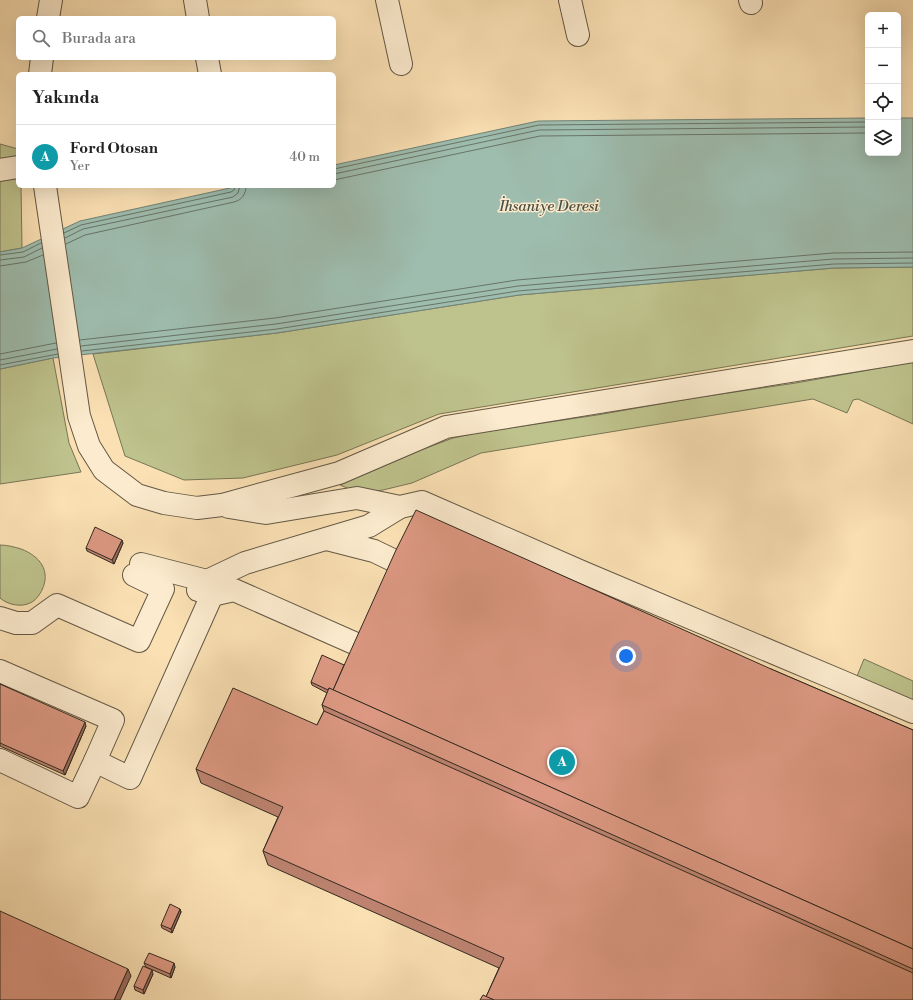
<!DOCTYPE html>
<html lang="tr">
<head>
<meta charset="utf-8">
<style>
	:root { --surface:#fff; --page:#f6f6f6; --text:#222; --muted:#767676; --line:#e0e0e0; --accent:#0f766e }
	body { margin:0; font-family:"Libre Bodoni",serif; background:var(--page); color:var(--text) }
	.controls { position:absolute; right:12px; top:12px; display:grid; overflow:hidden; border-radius:6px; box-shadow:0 4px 16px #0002 }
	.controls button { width:36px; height:36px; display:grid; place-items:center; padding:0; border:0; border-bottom:1px solid var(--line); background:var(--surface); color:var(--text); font:20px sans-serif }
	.you { position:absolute; left:626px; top:656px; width:14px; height:14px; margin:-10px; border:3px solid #fff; border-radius:50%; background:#1a73e8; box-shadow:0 0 0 6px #1a73e833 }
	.badge { display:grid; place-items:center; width:26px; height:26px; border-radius:50%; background:var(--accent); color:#fff; font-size:13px; font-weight:700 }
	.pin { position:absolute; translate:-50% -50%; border:2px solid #fff; box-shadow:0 1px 4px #0006 }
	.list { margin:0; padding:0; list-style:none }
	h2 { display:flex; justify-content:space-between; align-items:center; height:52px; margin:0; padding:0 16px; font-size:17px }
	h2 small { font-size:13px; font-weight:400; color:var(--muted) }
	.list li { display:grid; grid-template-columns:26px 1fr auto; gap:12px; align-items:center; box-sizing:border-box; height:64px; padding:0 16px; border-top:1px solid var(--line) }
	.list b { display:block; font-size:15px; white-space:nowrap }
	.list p { margin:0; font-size:13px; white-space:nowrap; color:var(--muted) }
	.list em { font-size:13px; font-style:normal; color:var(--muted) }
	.icon { flex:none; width:22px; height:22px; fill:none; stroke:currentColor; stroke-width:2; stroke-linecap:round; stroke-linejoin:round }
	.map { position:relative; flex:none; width:913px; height:1000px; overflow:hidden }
	.search { position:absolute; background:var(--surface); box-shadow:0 4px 16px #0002; left:16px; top:16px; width:320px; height:44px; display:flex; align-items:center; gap:10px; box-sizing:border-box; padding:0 14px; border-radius:6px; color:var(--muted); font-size:15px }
	.panel { position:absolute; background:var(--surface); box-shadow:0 4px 16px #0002; left:16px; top:72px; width:320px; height:116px; border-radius:6px }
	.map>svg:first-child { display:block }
</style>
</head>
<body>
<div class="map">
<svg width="913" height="1000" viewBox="0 0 913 1000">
	<rect width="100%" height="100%" fill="#fae0b3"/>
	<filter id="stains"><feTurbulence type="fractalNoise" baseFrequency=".005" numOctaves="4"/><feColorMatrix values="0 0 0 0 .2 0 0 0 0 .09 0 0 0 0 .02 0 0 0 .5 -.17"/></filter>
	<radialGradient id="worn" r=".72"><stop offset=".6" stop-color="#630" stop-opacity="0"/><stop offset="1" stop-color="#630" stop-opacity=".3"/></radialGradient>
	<g fill="#bec28c" stroke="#787656">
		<path d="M0,144L18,149V186H21L22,248L0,252Z"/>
		<path d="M913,267V336L439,414L337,455L243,478L184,480L125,456L93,354L277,333L519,295L834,268Z"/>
		<path d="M53,358L69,443L81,472L0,484V369Z"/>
		<path d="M913,362V424L858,399L853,400L847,413L813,399L481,453L412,483L383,490L359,493L340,485L421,450L453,438L476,433L597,415L694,398L796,383Z"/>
		<path d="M0,545C7,545 15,547 21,549C40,556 51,571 42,590C40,594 36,600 32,602C22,608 8,605 0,598Z"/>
		<path d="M864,659L913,681V701L857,676Z"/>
	</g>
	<path fill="#9ebdaf" stroke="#728276" d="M868,118V153H898V118H913V267L834,268L519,295L277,333L53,358L0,369V252L22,248L80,221L239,186H334V165L538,121Z"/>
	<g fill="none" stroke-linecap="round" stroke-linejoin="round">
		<g stroke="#687468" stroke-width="1">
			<path d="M334,169L539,125L868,122"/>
			<path d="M334,174L539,130L868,127"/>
			<path d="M334,180L540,136L868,133"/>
			<path d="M64,233L81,225L231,192L234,190L235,186"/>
			<path d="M65,238L83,229L233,197L238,193L240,186"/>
			<path d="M66,244L85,235L234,202C242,200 246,194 246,186"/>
			<path d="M0,255L23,252L41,243"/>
			<path d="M0,260L24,257L42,248"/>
			<path d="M0,266L26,262L43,255"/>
			<path d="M80,340L275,318L517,280L833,253L913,252"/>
			<path d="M81,346L276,324L518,286L833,259L913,258"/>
			<path d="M82,351L277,329L518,291L834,264L913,263"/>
			<path d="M0,354L56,343"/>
			<path d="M0,360L57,349"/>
			<path d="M0,365L58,354"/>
		</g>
		<defs>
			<g id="minor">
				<path d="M195,0L198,18"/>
				<path d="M387,0L401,64"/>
				<path d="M570,0L578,35"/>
				<path d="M750,0L751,3"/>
				<path d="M48,18L51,0"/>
				<path d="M207,58L210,74"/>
				<path d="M40,74L42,58"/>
				<path d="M0,170L18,167"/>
				<path d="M45,186L79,416L89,446L104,470L137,495L164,503L197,508L222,505L339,473L446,427L913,351"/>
				<path d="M229,507L266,513L357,498L400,507L422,502L582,572L843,682L913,712"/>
				<path d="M327,539L374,551L401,564"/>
				<path d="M141,564L207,581L245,563L369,526L400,507"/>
				<path d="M198,590L212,595L234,590L363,647"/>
				<path d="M0,618L16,623H32L57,605L139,641L163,589L134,575"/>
				<path d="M0,671L113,720L95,761L130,778L212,595"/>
				<path d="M0,760L78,797L95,761"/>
			</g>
		</defs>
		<use href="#minor" stroke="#635845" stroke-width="24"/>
		<use href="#minor" stroke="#fcebce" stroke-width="22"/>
	</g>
	<g fill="#bd8370" stroke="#312a20">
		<path d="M123,543L114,564L87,551L86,548Z"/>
		<path d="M344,665L771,669L913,730V1000L486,997L499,968L268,865L263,851L278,817L201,783L196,769L317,725L324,711L322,705L327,693L312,685L311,682Z"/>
		<path d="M0,684L86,726L65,775L0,746Z"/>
		<path d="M180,909L181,912L172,933L162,928L161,925Z"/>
		<path d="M144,963L175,967L171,978L146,967Z"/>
		<path d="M153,974L144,994L135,990L134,986Z"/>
	</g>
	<g fill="#9a6a5b" stroke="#312a20">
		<path d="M122,540L123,543L114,564L112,560Z"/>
		<path d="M85,722L86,726L65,775L63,771Z"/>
		<path d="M180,909L181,912L172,933L171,929Z"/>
		<path d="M174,963L175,967L171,978L170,974Z"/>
		<path d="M128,969L131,976L120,1000H114Z"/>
		<path d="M152,970L153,974L144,994L143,990Z"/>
	</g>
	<g fill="#dc9882" stroke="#312a20">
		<path d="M416,510L771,669L913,730V949L333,690L396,550Z"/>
		<path d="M95,527L122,540L112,560L86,548Z"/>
		<path d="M322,655L344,665L333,690L329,688L328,690L311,682Z"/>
		<path d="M0,684L85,722L63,771L0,743Z"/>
		<path d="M233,688L317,725L324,711L913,973V1000H494L486,997L504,958L263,851L283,807L196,769Z"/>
		<path d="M329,688L913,949V969L322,705Z"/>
		<path d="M170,904L180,909L171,929L161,925Z"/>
		<path d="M0,911L128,969L114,1000H0Z"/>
		<path d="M149,953L174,963L170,974L144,963Z"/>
		<path d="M143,966L152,970L143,990L134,986Z"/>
		<path d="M483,995L494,1000H480Z"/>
	</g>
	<g text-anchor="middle" stroke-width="3" stroke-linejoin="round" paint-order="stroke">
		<g font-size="15" font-style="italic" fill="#4c4f44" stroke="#fcebce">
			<text x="549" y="211">İhsaniye Deresi</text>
		</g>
	</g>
	<rect width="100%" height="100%" filter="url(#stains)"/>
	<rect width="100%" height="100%" fill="url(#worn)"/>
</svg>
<div class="controls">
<button>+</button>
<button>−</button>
<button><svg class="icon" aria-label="locate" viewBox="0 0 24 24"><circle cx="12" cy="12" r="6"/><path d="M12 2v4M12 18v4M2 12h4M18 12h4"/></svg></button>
<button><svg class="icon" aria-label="layers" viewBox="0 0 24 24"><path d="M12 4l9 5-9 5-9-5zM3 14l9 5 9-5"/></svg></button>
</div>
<div class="you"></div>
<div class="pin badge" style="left:562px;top:762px;background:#0f9aa8">A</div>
<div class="search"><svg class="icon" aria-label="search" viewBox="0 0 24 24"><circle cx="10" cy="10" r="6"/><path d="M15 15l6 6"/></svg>Burada ara</div>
<section class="panel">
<h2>Yakında<small></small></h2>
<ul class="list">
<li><span class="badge" style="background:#0f9aa8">A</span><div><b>Ford Otosan</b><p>Yer</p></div><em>40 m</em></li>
</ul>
</section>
</div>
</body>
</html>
